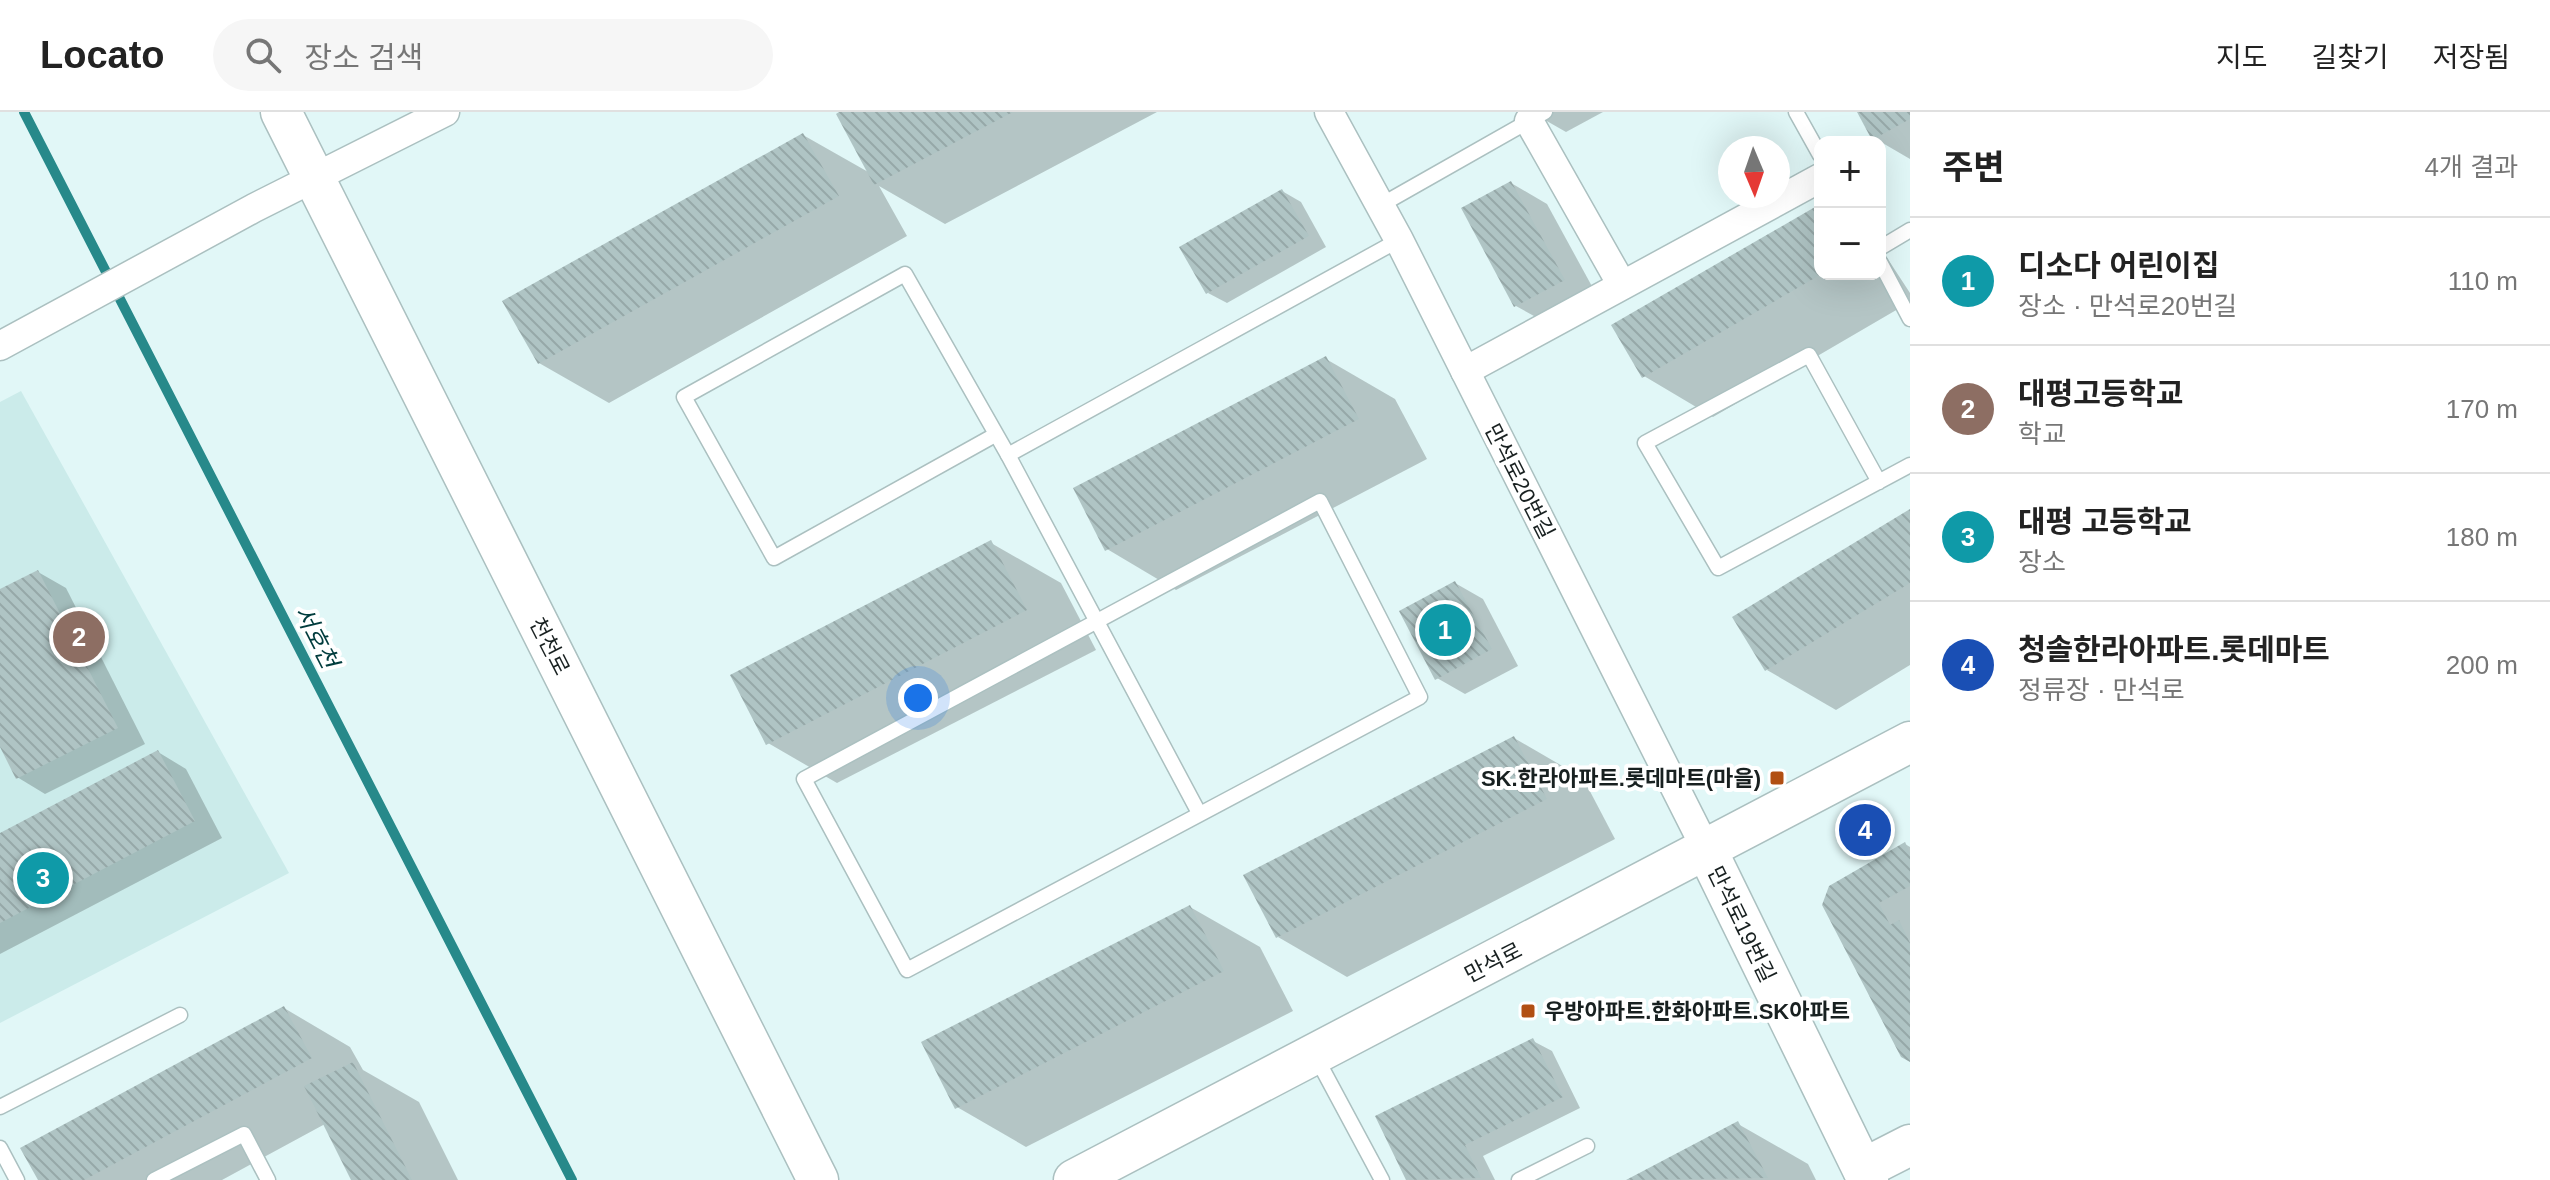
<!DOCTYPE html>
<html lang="ko">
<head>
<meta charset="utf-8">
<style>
	:root { --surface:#fff; --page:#f6f6f6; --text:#222; --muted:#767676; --line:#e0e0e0; --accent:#0f766e }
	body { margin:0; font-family:Helvetica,"Noto Sans KR",sans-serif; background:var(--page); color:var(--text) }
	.controls { position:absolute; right:24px; top:24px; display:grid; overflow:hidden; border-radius:16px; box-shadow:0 8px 32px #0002 }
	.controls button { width:72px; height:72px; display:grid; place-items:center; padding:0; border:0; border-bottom:2px solid var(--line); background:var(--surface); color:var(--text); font:40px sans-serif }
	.compass { position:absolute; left:1718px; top:24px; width:72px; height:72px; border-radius:50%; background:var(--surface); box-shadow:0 8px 32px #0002; rotate:178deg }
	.you { position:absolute; left:918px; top:586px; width:28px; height:28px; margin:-20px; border:6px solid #fff; border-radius:50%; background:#1a73e8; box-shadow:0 0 0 12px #1a73e833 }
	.badge { display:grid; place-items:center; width:52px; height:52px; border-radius:50%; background:var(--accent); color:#fff; font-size:26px; font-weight:700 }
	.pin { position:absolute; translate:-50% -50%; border:4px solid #fff; box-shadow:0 2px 8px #0006 }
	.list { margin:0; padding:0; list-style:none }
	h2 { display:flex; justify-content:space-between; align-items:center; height:104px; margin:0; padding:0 32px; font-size:34px }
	h2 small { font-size:26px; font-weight:400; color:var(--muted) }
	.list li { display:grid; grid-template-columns:52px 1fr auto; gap:24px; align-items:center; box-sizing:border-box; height:128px; padding:0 32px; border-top:2px solid var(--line) }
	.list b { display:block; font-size:30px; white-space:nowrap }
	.list p { margin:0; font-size:26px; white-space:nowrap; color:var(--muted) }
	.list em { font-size:26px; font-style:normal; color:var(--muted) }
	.icon { flex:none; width:44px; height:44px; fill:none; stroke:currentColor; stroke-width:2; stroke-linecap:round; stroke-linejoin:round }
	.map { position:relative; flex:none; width:1910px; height:1068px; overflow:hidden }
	header { display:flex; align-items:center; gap:48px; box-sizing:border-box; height:112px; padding:0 40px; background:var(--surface); border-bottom:2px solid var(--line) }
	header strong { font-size:38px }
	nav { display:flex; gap:44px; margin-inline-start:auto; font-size:28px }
	.search { width:560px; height:72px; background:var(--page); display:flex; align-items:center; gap:20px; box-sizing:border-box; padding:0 28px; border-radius:44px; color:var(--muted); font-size:30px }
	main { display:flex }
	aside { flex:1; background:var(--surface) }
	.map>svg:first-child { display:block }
</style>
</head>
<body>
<header>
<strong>Locato</strong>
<div class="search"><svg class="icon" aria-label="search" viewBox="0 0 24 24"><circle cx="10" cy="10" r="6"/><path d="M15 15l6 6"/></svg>장소 검색</div>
<nav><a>지도</a><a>길찾기</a><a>저장됨</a></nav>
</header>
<main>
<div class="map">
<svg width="1910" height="1068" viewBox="0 0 1910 1068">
	<defs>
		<pattern id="building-back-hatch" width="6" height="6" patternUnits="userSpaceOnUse" patternTransform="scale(2)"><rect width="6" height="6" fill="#afc4c4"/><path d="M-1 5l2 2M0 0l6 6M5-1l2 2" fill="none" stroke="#96a8a8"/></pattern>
	</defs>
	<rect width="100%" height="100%" fill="#e1f7f7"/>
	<path fill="#cbebea" d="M21,279L289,761L0,911V290Z"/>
	<g fill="#0003">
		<path d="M843,0H1157L945,112L879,74L907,124L609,291L539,251L803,23L870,61Z"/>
		<path d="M1531,0H1603L1566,20Z"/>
		<path d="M1859,0H1910V47L1874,26Z"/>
		<path d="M1511,71L1547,92L1600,189L1552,214L1516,194Z"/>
		<path d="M1282,79L1301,90L1326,135L1227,191L1208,181Z"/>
		<path d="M1815,98L1820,100V162H1880V135L1910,181V190L1713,305L1644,264Z"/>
		<path d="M1326,247L1395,287L1427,347L1176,478L1107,437Z"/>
		<path d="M1910,400V553L1836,598L1767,558Z"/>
		<path d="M991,431L1061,471L1096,538L837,671L768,631Z"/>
		<path d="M38,460L66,476L145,632L45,682L17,665L0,631V479Z"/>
		<path d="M1455,471L1483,487L1518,554L1465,582L1437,566Z"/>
		<path d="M1514,626L1583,666L1615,727L1347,865L1278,825Z"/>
		<path d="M158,640L186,657L222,726L0,842V723Z"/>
		<path d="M1905,732L1910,735V948L1824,793Z"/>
		<path d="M1190,795L1260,835L1293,899L1026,1035L957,995Z"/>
		<path d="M284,896L350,935L363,958L419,990L458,1068H353L325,1012L222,1068H40Z"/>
		<path d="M1533,929L1552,939L1580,996L1483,1044L1495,1068H1409L1377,1005Z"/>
		<path d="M1738,1012L1808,1052L1816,1068H1630Z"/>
	</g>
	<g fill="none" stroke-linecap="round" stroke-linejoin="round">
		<path stroke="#27898a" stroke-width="10" d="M24,0L572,1068"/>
	</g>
	<g fill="url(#building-back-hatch)">
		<path d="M839,0H1013L874,73L836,2Z"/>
		<path d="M1857,0H1910V7L1872,28Z"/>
		<path d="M803,21L839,84L538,252L502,189Z"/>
		<path d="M1511,69L1565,168L1514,195L1461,96Z"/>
		<path d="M1282,77L1309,124L1206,182L1179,135Z"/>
		<path d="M1815,95L1820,104V163L1642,266L1611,213Z"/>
		<path d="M1326,244L1359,307L1105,439L1073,376Z"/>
		<path d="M1910,397V471L1765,559L1732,505Z"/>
		<path d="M991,428L1027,498L766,633L730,563Z"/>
		<path d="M38,458L118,616L16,667L0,635V477Z"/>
		<path d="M1455,469L1492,537L1435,568L1399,499Z"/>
		<path d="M1514,624L1547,687L1276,826L1243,763Z"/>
		<path d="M158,638L195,709L0,811V721Z"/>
		<path d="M1905,730L1910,741V774L1879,791L1890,813L1899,808L1910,831V950L1901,945L1822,793L1829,774Z"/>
		<path d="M1190,793L1224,859L955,997L921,930Z"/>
		<path d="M284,894L312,946L84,1068H38L20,1036Z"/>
		<path d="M1533,926L1563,985L1465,1033L1481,1066L1406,1068L1375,1004Z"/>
		<path d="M353,950L412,1068H351L304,974Z"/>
		<path d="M1738,1009L1768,1066L1626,1068Z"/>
	</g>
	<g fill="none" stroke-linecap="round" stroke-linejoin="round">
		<defs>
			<g id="lane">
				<path d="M1796,0L1820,43"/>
				<path d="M1381,93L1545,0"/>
				<path d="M1880,136L1910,118"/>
				<path d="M1880,150L1910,207"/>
				<path d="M995,323L774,446L684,285L905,162L1008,343L1399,128"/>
				<path d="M1008,343L1199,701"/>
				<path d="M1879,370L1809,243L1645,331L1718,456L1910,353"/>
				<path d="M1320,389L1420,585L907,858L804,667Z"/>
				<path d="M1316,945L1382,1068"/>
				<path d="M0,995L180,903"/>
				<path d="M0,1036L17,1068"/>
				<path d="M154,1068L244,1022L268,1068"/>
				<path d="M1519,1068L1587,1034"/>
			</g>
			<g id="street">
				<path d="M1329,0L1399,128L1707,739"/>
				<path d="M1529,9L1622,173"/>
				<path d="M0,234L254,96L445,0"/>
				<path d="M1465,259L1820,66"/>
			</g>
			<g id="secondary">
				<path d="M281,0L818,1068"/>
				<path d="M1707,739L1868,1068"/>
				<path d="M1863,1057L1910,1033"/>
				<path d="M1074,1068L1910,630"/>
			</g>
		</defs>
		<use href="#lane" stroke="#abc0c0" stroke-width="17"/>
		<use href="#street" stroke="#abc0c0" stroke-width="31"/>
		<use href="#secondary" stroke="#abc0c0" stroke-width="43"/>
		<use href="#lane" stroke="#fff" stroke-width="14"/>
		<use href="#street" stroke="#fff" stroke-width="28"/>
		<use href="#secondary" stroke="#fff" stroke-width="40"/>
	</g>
	<g fill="#b14f13" stroke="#fff" stroke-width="3">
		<rect x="1769" y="658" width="16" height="16" rx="4"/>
		<rect x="1520" y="891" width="16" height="16" rx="4"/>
	</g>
	<g text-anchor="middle" stroke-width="8" stroke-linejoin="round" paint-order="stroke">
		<g font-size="22" fill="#182020" stroke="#fff">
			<text transform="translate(1520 369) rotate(63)" y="8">만석로20번길</text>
			<text transform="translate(550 534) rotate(63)" y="8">천천로</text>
			<text transform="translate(1742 812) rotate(64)" y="8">만석로19번길</text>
			<text transform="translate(1493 850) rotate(-27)" y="8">만석로</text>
		</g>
		<g font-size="22" font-weight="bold" fill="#182020" stroke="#fff" text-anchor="end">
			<text x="1761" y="674">SK.한라아파트.롯데마트(마을)</text>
			<text x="1544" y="907" text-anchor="start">우방아파트.한화아파트.SK아파트</text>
		</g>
		<g font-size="24" font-style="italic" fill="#003c3d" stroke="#fff">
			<text transform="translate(316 525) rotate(63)" y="8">서호천</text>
		</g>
	</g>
</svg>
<div class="controls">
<button>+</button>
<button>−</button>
</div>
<svg class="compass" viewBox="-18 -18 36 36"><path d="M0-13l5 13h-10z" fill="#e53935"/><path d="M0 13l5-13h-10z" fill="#767676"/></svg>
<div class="you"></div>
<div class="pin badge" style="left:1445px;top:518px;background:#0f9aa8">1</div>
<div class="pin badge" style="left:79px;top:525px;background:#8d6e63">2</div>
<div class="pin badge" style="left:43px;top:766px;background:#0f9aa8">3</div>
<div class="pin badge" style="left:1865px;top:718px;background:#1a4fb4">4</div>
</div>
<aside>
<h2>주변<small>4개 결과</small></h2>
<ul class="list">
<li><span class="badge" style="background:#0f9aa8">1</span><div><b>디소다 어린이집</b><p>장소 · 만석로20번길</p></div><em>110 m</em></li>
<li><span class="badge" style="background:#8d6e63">2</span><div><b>대평고등학교</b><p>학교</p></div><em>170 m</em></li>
<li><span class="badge" style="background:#0f9aa8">3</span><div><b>대평 고등학교</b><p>장소</p></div><em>180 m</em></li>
<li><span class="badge" style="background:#1a4fb4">4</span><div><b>청솔한라아파트.롯데마트</b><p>정류장 · 만석로</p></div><em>200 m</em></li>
</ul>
</aside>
</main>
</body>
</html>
